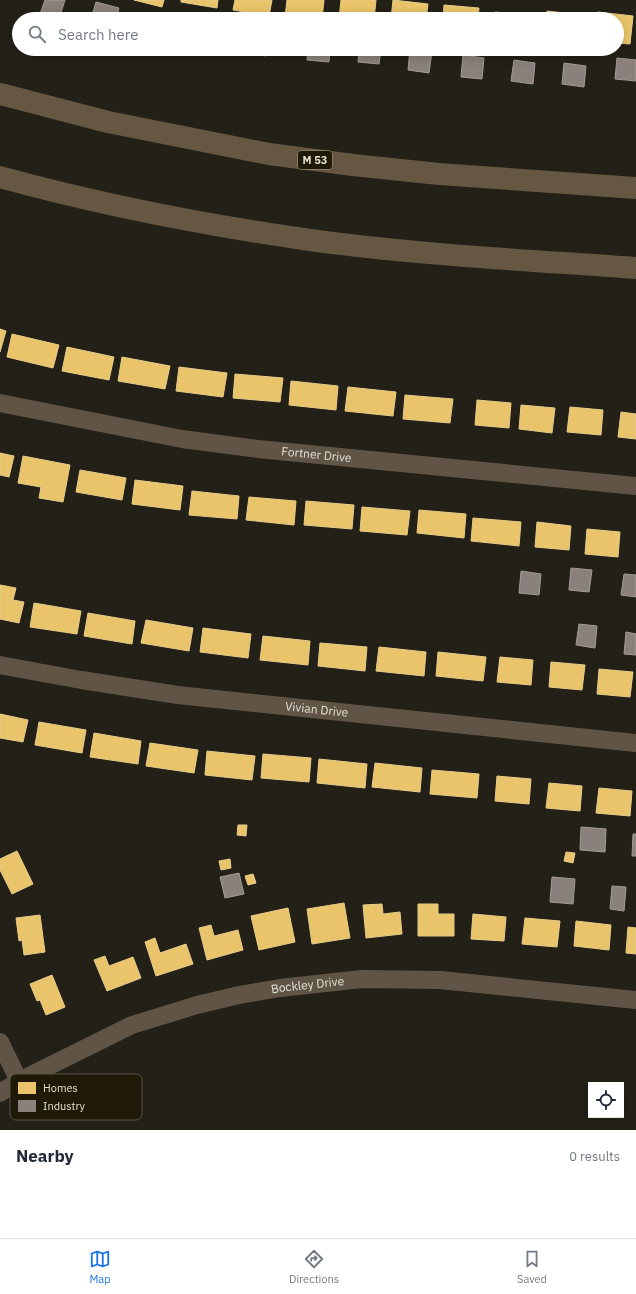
<!DOCTYPE html>
<html lang="en">
<head>
<meta charset="utf-8">
<style>
	:root { --surface:#fff; --page:#f6f6f7; --text:#1f2937; --muted:#747a83; --line:#e0e1e3; --accent:#1a73e8 }
	body { margin:0; font-family:"IBM Plex Sans",sans-serif; background:var(--page); color:var(--text) }
	.controls { position:absolute; right:12px; bottom:12px; display:grid; overflow:hidden; border-radius:0px; box-shadow:0 2px 10px #0003 }
	.controls button { width:36px; height:36px; display:grid; place-items:center; padding:0; border:0; border-bottom:1px solid var(--line); background:var(--surface); color:var(--text); font:20px sans-serif }
	.list { margin:0; padding:0; list-style:none }
	h2 { display:flex; justify-content:space-between; align-items:center; height:52px; margin:0; padding:0 16px; font-size:17px }
	h2 small { font-size:13px; font-weight:400; color:var(--muted) }
	.icon { flex:none; width:22px; height:22px; fill:none; stroke:currentColor; stroke-width:2; stroke-linecap:round; stroke-linejoin:round }
	.map { position:relative; flex:none; width:636px; height:1130px; overflow:hidden }
	.search { position:absolute; background:var(--surface); box-shadow:0 2px 10px #0003; left:12px; right:12px; top:12px; height:44px; display:flex; align-items:center; gap:10px; box-sizing:border-box; padding:0 14px; border-radius:22px; color:var(--muted); font-size:15px }
	.sheet { height:108px; background:var(--surface) }
	nav { display:flex; justify-content:space-around; align-items:center; box-sizing:border-box; height:56px; border-top:1px solid var(--line); background:var(--surface); font-size:11px; color:var(--muted) }
	nav a { display:grid; justify-items:center; gap:2px }
	nav .on { color:var(--accent) }
	.map>svg:first-child { display:block }
</style>
</head>
<body>
<div class="map">
<svg width="636" height="1130" viewBox="0 0 636 1130">
	<rect width="100%" height="100%" fill="#232017"/>
	<g fill="#e9c46a" stroke="#e7cc8a">
		<path d="M134,0H164L162,7Z"/>
		<path d="M181,0H218L217,8L181,2Z"/>
		<path d="M235,0H272L269,16L233,10Z"/>
		<path d="M287,0H324L322,19H301L285,17Z"/>
		<path d="M341,0H376L374,19H339Z"/>
		<path d="M393,0L428,4L426,19H391Z"/>
		<path d="M444,5L479,8L478,19H443Z"/>
		<path d="M547,11L582,15L581,19H546Z"/>
		<path d="M495,12L530,16L529,19H494Z"/>
		<path d="M598,12L633,16L630,44L617,43V19H597Z"/>
		<path d="M0,329L6,331L0,352Z"/>
		<path d="M12,334L59,345L53,368L7,357Z"/>
		<path d="M67,347L114,357L109,380L62,371Z"/>
		<path d="M122,357L170,366L165,389L118,381Z"/>
		<path d="M179,367L227,373L223,397L176,391Z"/>
		<path d="M235,374L283,378L280,402L233,398Z"/>
		<path d="M291,381L338,386L336,410L289,405Z"/>
		<path d="M348,387L396,392L393,416L345,411Z"/>
		<path d="M405,395L453,399L450,423L403,419Z"/>
		<path d="M477,400L511,403L509,428L475,425Z"/>
		<path d="M521,405L555,408L552,433L519,429Z"/>
		<path d="M570,407L603,410L601,435L567,432Z"/>
		<path d="M621,412L636,414V439L618,437Z"/>
		<path d="M0,453L14,456L9,477L0,475Z"/>
		<path d="M23,456L70,465L63,502L39,498L41,487L18,483Z"/>
		<path d="M80,470L126,478L122,500L76,492Z"/>
		<path d="M135,480L183,486L180,510L132,504Z"/>
		<path d="M192,491L239,496L237,519L189,515Z"/>
		<path d="M249,497L296,501L294,525L246,520Z"/>
		<path d="M306,501L354,505L352,529L304,525Z"/>
		<path d="M362,507L410,511L407,535L360,531Z"/>
		<path d="M419,510L466,514L464,538L417,533Z"/>
		<path d="M473,518L521,522L519,546L471,541Z"/>
		<path d="M537,522L571,526L569,550L535,547Z"/>
		<path d="M587,529L620,532L618,557L585,554Z"/>
		<path d="M0,585L16,588L13,600L24,602L19,623L0,619Z"/>
		<path d="M34,603L81,611L77,634L30,627Z"/>
		<path d="M88,613L135,621L132,644L84,636Z"/>
		<path d="M146,620L193,628L189,651L141,643Z"/>
		<path d="M203,628L251,634L248,658L200,652Z"/>
		<path d="M263,636L310,641L308,665L260,660Z"/>
		<path d="M320,643L367,647L365,671L318,666Z"/>
		<path d="M379,647L426,652L424,676L376,671Z"/>
		<path d="M438,652L486,657L483,681L436,676Z"/>
		<path d="M500,657L533,660L531,685L497,682Z"/>
		<path d="M551,662L585,665L582,690L549,687Z"/>
		<path d="M599,669L633,672L630,697L597,694Z"/>
		<path d="M0,714L28,720L23,742L0,738Z"/>
		<path d="M39,722L86,730L82,753L35,745Z"/>
		<path d="M94,733L141,741L138,764L90,757Z"/>
		<path d="M150,743L198,750L194,773L146,766Z"/>
		<path d="M207,751L255,756L252,780L205,775Z"/>
		<path d="M263,754L311,758L309,782L261,778Z"/>
		<path d="M319,759L367,764L365,788L317,783Z"/>
		<path d="M375,763L422,768L420,792L372,787Z"/>
		<path d="M432,770L479,774L477,798L430,794Z"/>
		<path d="M497,776L531,779L529,804L495,801Z"/>
		<path d="M549,783L582,786L580,811L546,808Z"/>
		<path d="M599,788L632,791L630,816L596,813Z"/>
		<path d="M238,825H247L246,836L237,835Z"/>
		<path d="M17,851L33,884L12,894L0,870V859Z"/>
		<path d="M566,852L575,853L573,863L564,861Z"/>
		<path d="M230,859L231,868L221,870L219,861Z"/>
		<path d="M253,874L256,883L248,885L245,876Z"/>
		<path d="M344,903L350,938L312,944L307,909Z"/>
		<path d="M382,904L383,914L400,912L402,934L366,938L363,905Z"/>
		<path d="M418,904H438V914H454V936H418Z"/>
		<path d="M288,908L295,942L259,950L251,916Z"/>
		<path d="M473,914L506,917L504,941L471,939Z"/>
		<path d="M40,915L45,952L24,955L22,940L19,941L16,918Z"/>
		<path d="M525,918L560,921L557,947L522,944Z"/>
		<path d="M576,921L611,925L609,950L574,946Z"/>
		<path d="M211,925L214,936L238,930L243,950L207,960L199,928Z"/>
		<path d="M628,927L636,928V954L626,953Z"/>
		<path d="M155,938L160,953L186,944L193,964L156,976L145,942Z"/>
		<path d="M105,956L109,966L133,957L141,978L107,991L94,960Z"/>
		<path d="M52,975L65,1007L46,1015L40,1000L37,1001L30,984Z"/>
	</g>
	<g fill="#8a817c" stroke="#a49d96">
		<path d="M45,0H65L59,19L40,14Z"/>
		<path d="M96,2L119,8L116,19H91Z"/>
		<path d="M245,49H267L266,56L245,52Z"/>
		<path d="M308,49H330L329,62L307,60Z"/>
		<path d="M359,49H381L379,64L358,62Z"/>
		<path d="M410,49L432,51L429,73L408,70Z"/>
		<path d="M463,55L484,58L482,79L461,77Z"/>
		<path d="M617,58L636,60V81L615,79Z"/>
		<path d="M514,60L535,63L533,84L511,81Z"/>
		<path d="M564,63L586,66L584,87L562,84Z"/>
		<path d="M571,568L592,570L589,592L569,590Z"/>
		<path d="M521,571L541,574L539,595L519,593Z"/>
		<path d="M624,574L636,575V597L621,595Z"/>
		<path d="M579,624L597,626L595,648L576,645Z"/>
		<path d="M626,632L636,634V655L624,654Z"/>
		<path d="M581,827L606,829L605,852L580,850Z"/>
		<path d="M633,834H636V856H632Z"/>
		<path d="M239,873L244,894L225,898L220,877Z"/>
		<path d="M552,877L575,879L573,904L550,902Z"/>
		<path d="M612,886L626,887L624,911L610,909Z"/>
	</g>
	<g fill="none" stroke-linecap="round" stroke-linejoin="round">
		<g stroke="#605447" stroke-width="18">
			<path id="s1" d="M0,403L182,439L258,449L636,486"/>
			<path id="s2" d="M0,665L81,680L178,695L636,743"/>
			<path d="M0,1042L19,1081"/>
			<path id="s3" d="M0,1093L19,1081L132,1025L197,1005L239,995L280,988L362,979L440,980L636,1000"/>
		</g>
		<g stroke="#665742" stroke-width="22">
			<path d="M0,94L108,122L269,154L353,165L439,174L636,188"/>
			<path d="M0,177C102,205 206,225 310,240C418,255 527,260 636,268"/>
		</g>
	</g>
	<g text-anchor="middle" stroke-width="4" stroke-linejoin="round" paint-order="stroke">
		<rect fill="#1f1a07" stroke="#a8a496" stroke-width="1" x="298" y="151" width="34" height="18" rx="3"/>
		<g font-size="11" font-weight="bold" fill="#e2dfd3">
			<text x="315" y="164">M 53</text>
		</g>
		<g font-size="12" fill="#e2dfd3" stroke="#1f1a07">
			<text dy="4" stroke="none"><textPath href="#s1" startOffset="321">Fortner Drive</textPath></text>
			<text dy="4" stroke="none"><textPath href="#s2" startOffset="320">Vivian Drive</textPath></text>
			<text dy="4" stroke="none"><textPath href="#s3" startOffset="329">Bockley Drive</textPath></text>
		</g>
	</g>
	<rect x="10" y="1074" width="132" height="46" rx="6" fill="#1f1a07" stroke="#5a5544" stroke-width="1"/>
	<rect x="18" y="1082" width="18" height="12" fill="#e9c46a"/>
	<rect x="18" y="1100" width="18" height="12" fill="#8a817c"/>
	<g font-size="11" fill="#e2dfd3">
		<text x="43" y="1092">Homes</text>
		<text x="43" y="1110">Industry</text>
	</g>
</svg>
<div class="controls">
<button><svg class="icon" aria-label="locate" viewBox="0 0 24 24"><circle cx="12" cy="12" r="6"/><path d="M12 2v4M12 18v4M2 12h4M18 12h4"/></svg></button>
</div>
<div class="search"><svg class="icon" aria-label="search" viewBox="0 0 24 24"><circle cx="10" cy="10" r="6"/><path d="M15 15l6 6"/></svg>Search here</div>
</div>
<section class="sheet">
<h2>Nearby<small>0 results</small></h2>
<ul class="list">
</ul>
</section>
<nav>
<a class="on"><svg class="icon" aria-label="map" viewBox="0 0 24 24"><path d="M3 6l6-2 6 2 6-2v14l-6 2-6-2-6 2zM9 4v14M15 6v14"/></svg>Map</a>
<a><svg class="icon" aria-label="directions" viewBox="0 0 24 24"><path d="M12 3l9 9-9 9-9-9zM9 14v-3h6M13 9l2 2-2 2"/></svg>Directions</a>
<a><svg class="icon" aria-label="saved" viewBox="0 0 24 24"><path d="M7 4h10v16l-5-4-5 4z"/></svg>Saved</a>
</nav>
</body>
</html>
